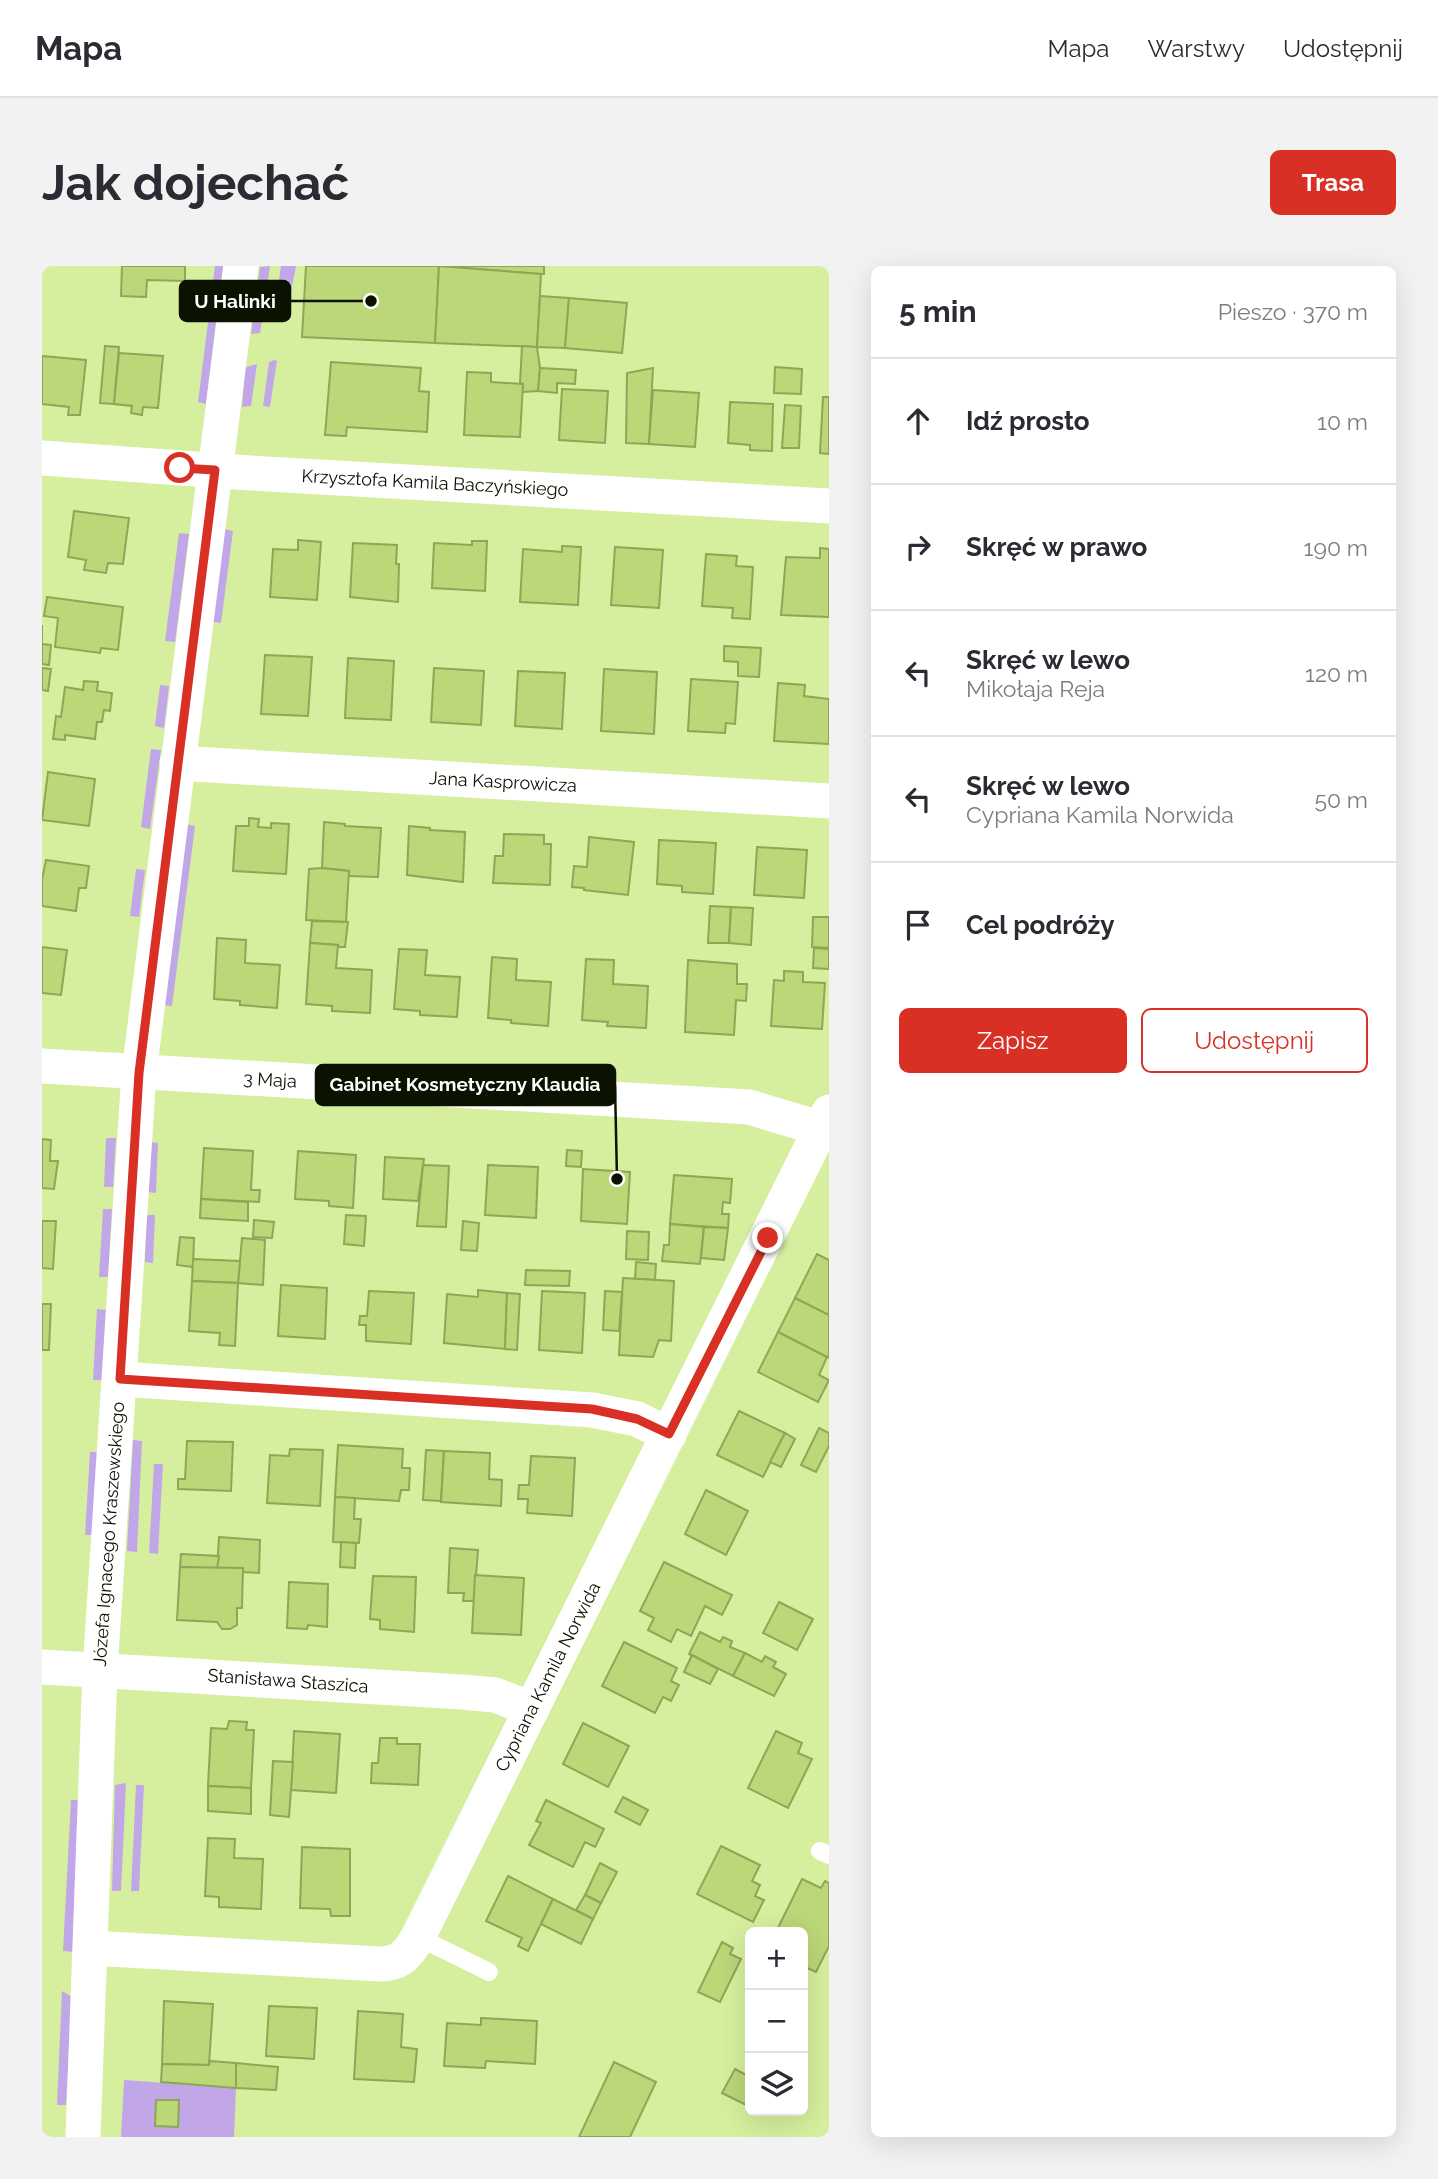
<!DOCTYPE html>
<html lang="pl">
<head>
<meta charset="utf-8">
<style>
	:root { --surface:#fff; --page:#f2f2f3; --text:#2b2b33; --muted:#7c7c81; --line:#e1e1e2; --accent:#d93025 }
	body { margin:0; font-family:Raleway,sans-serif; background:var(--page); color:var(--text) }
	.controls { position:absolute; right:21px; bottom:21px; display:grid; overflow:hidden; border-radius:10px; box-shadow:0 7px 28px #0002 }
	.controls button { width:63px; height:63px; display:grid; place-items:center; padding:0; border:0; border-bottom:2px solid var(--line); background:var(--surface); color:var(--text); font:35px sans-serif }
	.stop { position:absolute; width:21px; height:21px; margin:-16px; border:5px solid #d93025; border-radius:50%; background:#fff }
	.stop.end { background:#d93025; border-color:#fff; box-shadow:0 2px 7px #0008 }
	.list { margin:0; padding:0; list-style:none }
	h2 { display:flex; justify-content:space-between; align-items:center; height:91px; margin:0; padding:0 28px; font-size:30px }
	h2 small { font-size:23px; font-weight:400; color:var(--muted) }
	.list li { display:grid; grid-template-columns:46px 1fr auto; gap:21px; align-items:center; box-sizing:border-box; height:126px; padding:0 28px; border-top:2px solid var(--line) }
	.list b { display:block; font-size:26px; white-space:nowrap }
	.list p { margin:0; font-size:23px; white-space:nowrap; color:var(--muted) }
	.list em { font-size:23px; font-style:normal; color:var(--muted) }
	.actions { display:flex; gap:14px; padding:21px 28px }
	.actions a { flex:1; padding:16px 0; border:2px solid var(--accent); border-radius:10px; text-align:center; font-size:24px; color:var(--accent) }
	.actions .main { background:var(--accent); color:#fff }
	.icon { flex:none; width:38px; height:38px; fill:none; stroke:currentColor; stroke-width:2; stroke-linecap:round; stroke-linejoin:round }
	.map { position:relative; flex:none; width:787px; height:1871px; overflow:hidden; border-radius:10px }
	header { display:flex; align-items:center; gap:42px; box-sizing:border-box; height:98px; padding:0 35px; background:var(--surface); border-bottom:2px solid var(--line) }
	header strong { font-size:33px }
	nav { display:flex; gap:38px; margin-inline-start:auto; font-size:24px }
	.intro { display:flex; align-items:center; justify-content:space-between; box-sizing:border-box; height:168px; padding:0 42px }
	h1 { margin:0; font-size:49px }
	.button { padding:18px 32px; border-radius:10px; background:var(--accent); color:#fff; font-size:24px; font-weight:700 }
	main { display:flex; gap:42px; padding:0 42px }
	aside { flex:1; background:var(--surface); border-radius:10px; box-shadow:0 7px 28px #0002 }
	.map>svg:first-child { display:block }
</style>
</head>
<body>
<header>
<strong>Mapa</strong>
<nav><a>Mapa</a><a>Warstwy</a><a>Udostępnij</a></nav>
</header>
<div class="intro"><h1>Jak dojechać</h1><a class="button">Trasa</a></div>
<main>
<div class="map">
<svg width="787" height="1871" viewBox="0 0 787 1871">
	<rect width="100%" height="100%" fill="#d6ef9e"/>
	<g fill="#c1a7e8">
		<path d="M173,0H181L164,138L156,136Z"/>
		<path d="M228,0L218,67L209,68L218,1Z"/>
		<path d="M239,0H254L244,51H232Z"/>
		<path d="M232,94L235,95L228,141L221,140L227,96Z"/>
		<path d="M215,98L209,140L200,141L203,103L205,101Z"/>
		<path d="M183,263L191,265L179,357L171,356Z"/>
		<path d="M137,267L147,268L133,376L123,375Z"/>
		<path d="M118,419L127,420L122,462L113,460Z"/>
		<path d="M109,483L119,484L108,563L99,561Z"/>
		<path d="M144,558L153,560L130,740L120,739Z"/>
		<path d="M94,603L103,604L97,651L88,650Z"/>
		<path d="M64,872H74L71,921H62Z"/>
		<path d="M107,876L116,877L114,927L105,926Z"/>
		<path d="M61,943H70L66,1011H57Z"/>
		<path d="M104,949H113L111,997L103,996Z"/>
		<path d="M55,1043L64,1044L60,1114H51Z"/>
		<path d="M91,1174L100,1175L95,1286L85,1285Z"/>
		<path d="M48,1186H57L52,1269H43Z"/>
		<path d="M112,1198H121L116,1288L107,1287Z"/>
		<path d="M84,1517L79,1625H70L73,1519Z"/>
		<path d="M94,1519H102L97,1625H89Z"/>
		<path d="M29,1534H39L32,1686L21,1685Z"/>
		<path d="M20,1725L30,1731L24,1839H15Z"/>
		<path d="M82,1814L194,1822L192,1871H79Z"/>
	</g>
	<g fill="#bbd778" stroke="#8fa557" stroke-width="2">
		<path d="M80,0H143V15L105,14L104,31L79,30Z"/>
		<path d="M264,0H397L393,77L260,71Z"/>
		<path d="M397,0H502V8H499Z"/>
		<path d="M397,0L499,8L495,81L393,77Z"/>
		<path d="M498,30L527,32L523,82L495,81Z"/>
		<path d="M527,32L585,37L580,87L523,82Z"/>
		<path d="M63,80L77,81L72,138L58,137Z"/>
		<path d="M480,80L495,81L498,102L496,125L480,126L481,118L478,117Z"/>
		<path d="M77,87L121,90L116,142L101,141L100,149L89,147L90,140L72,138Z"/>
		<path d="M0,90L44,94L38,149H26L27,141L0,138Z"/>
		<path d="M289,96L379,102L377,125L387,126L385,166L305,161L304,170L283,169Z"/>
		<path d="M733,101L760,103L759,128L732,127Z"/>
		<path d="M498,102L534,104L533,118L515,117V127L496,125Z"/>
		<path d="M611,102L607,178L584,177L585,107Z"/>
		<path d="M425,106L449,107V116L481,118L478,171L422,169Z"/>
		<path d="M520,123L566,125L563,177L517,174Z"/>
		<path d="M611,124L657,127L653,181L607,178Z"/>
		<path d="M781,131H787V188L778,187Z"/>
		<path d="M688,136L731,138L730,185L708,184V179L686,177Z"/>
		<path d="M743,139L759,140L757,182H740Z"/>
		<path d="M32,245L87,252L81,298L66,297L64,307L42,304L44,294L26,291Z"/>
		<path d="M256,274L279,276L275,334L228,331L231,283L256,284Z"/>
		<path d="M430,275H445L443,325L390,322L392,277L430,279Z"/>
		<path d="M311,277L355,279L354,298H357L356,336L308,331Z"/>
		<path d="M520,280L539,281L536,339L478,336L481,283L520,286Z"/>
		<path d="M573,281L621,284L617,342L569,339Z"/>
		<path d="M778,282L787,283V351L739,349L744,291L778,292Z"/>
		<path d="M664,288L695,290L694,300L711,301L708,353L690,352L691,342L660,340Z"/>
		<path d="M5,331L81,341L76,384L59,382L58,387L13,381L16,352L2,350Z"/>
		<path d="M0,359V378L9,379L7,399L0,398Z"/>
		<path d="M682,380L719,382L717,411L696,410V396L682,395Z"/>
		<path d="M223,389L270,391L266,450L219,448Z"/>
		<path d="M306,392L352,395L349,454L303,452Z"/>
		<path d="M0,402L9,403L6,425L0,424Z"/>
		<path d="M392,402L442,405L439,459L389,456Z"/>
		<path d="M562,403L615,406L612,468L559,465Z"/>
		<path d="M476,405L523,407L520,463L473,460Z"/>
		<path d="M649,413L696,416L693,458L684,457L683,467L646,465Z"/>
		<path d="M42,415L56,416L55,425L70,427L68,445L62,444L60,456H55L53,473L23,469V474L11,473L14,450L19,451L23,421L41,424Z"/>
		<path d="M736,417L763,419L762,430L787,433V478L732,475Z"/>
		<path d="M6,506L53,513L47,560L0,554Z"/>
		<path d="M207,552L217,553L216,561L229,562V557L247,558L244,608L191,605L194,560H207Z"/>
		<path d="M282,556L303,558V560L339,562L336,611L307,610V605L280,602Z"/>
		<path d="M367,560L388,562V564L423,566L421,616L365,609Z"/>
		<path d="M462,568L502,569V578H509L508,619L451,617L453,590H461Z"/>
		<path d="M547,571L592,576L586,629L542,624V622L530,621L532,600L545,601Z"/>
		<path d="M617,574L674,577L671,628L640,626V620L615,618Z"/>
		<path d="M715,581L765,584L762,632L712,629Z"/>
		<path d="M4,594L47,600L44,622H37L34,645L0,640V613Z"/>
		<path d="M280,602L307,605L304,656L264,654L267,603Z"/>
		<path d="M668,640L689,641L687,677H666Z"/>
		<path d="M689,641L711,642L709,679L687,677Z"/>
		<path d="M771,651H787V682L770,681Z"/>
		<path d="M270,655L306,656L303,681H295L296,679L268,677Z"/>
		<path d="M175,672L204,674L203,697L238,699L235,742L198,739V735L172,733Z"/>
		<path d="M268,677L296,679L294,702L330,704L328,747L290,745V740L264,738Z"/>
		<path d="M0,681L25,684L19,729L0,727Z"/>
		<path d="M772,682L787,683V703L771,702Z"/>
		<path d="M357,683L385,684L383,709L418,711L415,751L378,749V745L352,743Z"/>
		<path d="M450,691L475,693L474,714L509,716L506,760L469,757V754L446,752Z"/>
		<path d="M544,693L572,694L571,718L606,720L604,762L565,760L566,756L540,754Z"/>
		<path d="M646,694L695,698V718H705L704,735L694,734L692,769L643,766Z"/>
		<path d="M742,705L761,706V716L783,717L780,763L729,760L732,714L742,715Z"/>
		<path d="M0,873L9,874L8,895H16L12,923L0,922Z"/>
		<path d="M162,882L211,885L209,924H218L217,936L159,933Z"/>
		<path d="M525,884L540,885L539,901L524,900Z"/>
		<path d="M256,885L314,889L311,942L287,940V935L253,933Z"/>
		<path d="M343,891L382,893L376,935L341,933Z"/>
		<path d="M381,899L407,900L404,961L375,960Z"/>
		<path d="M446,899L496,901L494,952L443,949Z"/>
		<path d="M541,903L588,906L585,958L539,955Z"/>
		<path d="M632,909L690,913L688,937L681,936L680,948H687L686,962L628,958Z"/>
		<path d="M159,933L206,936V955L158,952Z"/>
		<path d="M304,949L324,950L322,980L302,978Z"/>
		<path d="M212,954L232,956L230,972L211,971Z"/>
		<path d="M0,955H14L11,1003L0,1002Z"/>
		<path d="M421,955L437,957L435,985L419,984Z"/>
		<path d="M628,958L662,961L658,998L620,995L622,979H627Z"/>
		<path d="M662,961L686,962L682,994L659,992Z"/>
		<path d="M585,965L607,966L606,994L584,993Z"/>
		<path d="M138,971L152,972L151,1001L135,999Z"/>
		<path d="M200,972L223,974L221,1019L196,1017Z"/>
		<path d="M775,988L787,994V1049L753,1032Z"/>
		<path d="M151,993L198,995L196,1017L150,1015Z"/>
		<path d="M594,996L614,998L613,1014L593,1013Z"/>
		<path d="M484,1004L528,1005L527,1020L483,1019Z"/>
		<path d="M581,1012L632,1015L629,1075L617,1074L611,1091L577,1089Z"/>
		<path d="M150,1015L196,1017L193,1080L177,1079L178,1067L147,1065Z"/>
		<path d="M239,1019L285,1022L283,1073L236,1070Z"/>
		<path d="M436,1024L465,1027L463,1083L402,1077L405,1028L436,1031Z"/>
		<path d="M327,1025L372,1027L369,1078L324,1075V1059H317L318,1050H325Z"/>
		<path d="M500,1025L543,1027L540,1087L497,1084Z"/>
		<path d="M563,1025L580,1026L577,1065L561,1064Z"/>
		<path d="M465,1027L478,1028L475,1084L463,1083Z"/>
		<path d="M753,1032L787,1049V1092L736,1066Z"/>
		<path d="M0,1038H9L7,1084H0Z"/>
		<path d="M736,1066L785,1091L777,1109L787,1114L776,1136L716,1106Z"/>
		<path d="M697,1145L743,1167L721,1211L675,1189Z"/>
		<path d="M777,1162L787,1167V1180L774,1206L759,1199Z"/>
		<path d="M743,1167L753,1173L739,1201L728,1196Z"/>
		<path d="M145,1175L191,1176L189,1225L136,1223V1213H143Z"/>
		<path d="M296,1179L361,1183L360,1202H368L367,1224H359L357,1235L293,1231Z"/>
		<path d="M248,1183L281,1184L278,1240L225,1237L228,1189L247,1190Z"/>
		<path d="M384,1184L402,1185L399,1235L381,1234Z"/>
		<path d="M402,1185L448,1187L447,1213L460,1214L459,1240L399,1236Z"/>
		<path d="M489,1190L533,1192L530,1250L485,1247L486,1233H476L477,1219H487Z"/>
		<path d="M664,1224L706,1245L684,1289L643,1268Z"/>
		<path d="M293,1231L313,1232L312,1253H319L317,1277L291,1276Z"/>
		<path d="M177,1271L218,1274L217,1307L201,1306V1302L175,1303Z"/>
		<path d="M299,1276L314,1277L313,1302L298,1301Z"/>
		<path d="M408,1282L436,1284L432,1335H421L422,1327H406Z"/>
		<path d="M139,1288L177,1290L175,1303L138,1301Z"/>
		<path d="M622,1296L690,1329L680,1349L663,1340L649,1370L635,1363L629,1376L606,1364L612,1352L598,1345Z"/>
		<path d="M138,1301L201,1302L200,1342H195V1359L188,1363H180L175,1356L135,1354Z"/>
		<path d="M433,1309L482,1312L479,1369L430,1367Z"/>
		<path d="M331,1310L374,1311L372,1366L338,1363V1354L328,1353Z"/>
		<path d="M247,1316L286,1318L285,1361L266,1359L265,1363L245,1362Z"/>
		<path d="M737,1336L771,1353L755,1384L721,1367Z"/>
		<path d="M658,1366L678,1376L681,1371L690,1375L688,1381L703,1387L691,1410L647,1388Z"/>
		<path d="M582,1376L635,1402L629,1415L637,1419L629,1435L621,1431L613,1447L560,1420Z"/>
		<path d="M703,1387L720,1396L723,1390L734,1396L731,1401L744,1408L732,1430L691,1410Z"/>
		<path d="M650,1389L676,1403L668,1418L642,1406Z"/>
		<path d="M187,1455L205,1456L204,1464H212L209,1522L166,1520L169,1462L185,1463Z"/>
		<path d="M541,1457L587,1480L566,1521L521,1498Z"/>
		<path d="M252,1465L298,1468L294,1527L249,1524Z"/>
		<path d="M734,1465L760,1477L756,1487L770,1493L746,1542L706,1522Z"/>
		<path d="M338,1472H355V1478H378L376,1519L329,1517L330,1497H336Z"/>
		<path d="M231,1495L251,1496L247,1551L228,1549Z"/>
		<path d="M166,1520L209,1522V1548L166,1545Z"/>
		<path d="M581,1531L606,1544L598,1559L573,1546Z"/>
		<path d="M504,1534L562,1563L553,1581L543,1576L531,1601L487,1579L499,1557L494,1555Z"/>
		<path d="M166,1572L193,1573L192,1592L221,1593L219,1643L177,1641V1631L163,1630Z"/>
		<path d="M679,1580L718,1599L710,1615L718,1619L713,1630L722,1634L711,1656L655,1628Z"/>
		<path d="M260,1581L308,1583V1650H289L288,1643L258,1642Z"/>
		<path d="M558,1597L575,1606L559,1637L543,1629Z"/>
		<path d="M466,1610L511,1633L486,1685L476,1680L480,1672L444,1655Z"/>
		<path d="M760,1613L779,1622L783,1615L787,1617V1680L774,1706L761,1700V1666H734Z"/>
		<path d="M543,1629L559,1637L551,1653L534,1644Z"/>
		<path d="M511,1633L551,1653L539,1678L499,1658Z"/>
		<path d="M680,1676L691,1682L688,1688L699,1693L678,1736L656,1726Z"/>
		<path d="M122,1735L171,1738L167,1799L120,1798Z"/>
		<path d="M227,1740L275,1742L272,1793L224,1790Z"/>
		<path d="M316,1745L361,1748L359,1781L375,1783L372,1816L312,1813Z"/>
		<path d="M439,1752L495,1755L493,1798L444,1795L443,1802L402,1800L405,1757L439,1759Z"/>
		<path d="M168,1795L194,1797V1822L119,1816L120,1798L167,1799Z"/>
		<path d="M572,1796L614,1816L588,1871H537Z"/>
		<path d="M194,1797L236,1801L234,1824L194,1822Z"/>
		<path d="M693,1803L708,1811V1841L680,1827Z"/>
		<path d="M114,1834H137L136,1861L113,1860Z"/>
	</g>
	<g fill="none" stroke-linecap="round" stroke-linejoin="round">
		<g stroke="#fff" stroke-width="18">
			<path d="M778,1585L787,1589"/>
			<path d="M376,1671L447,1706"/>
		</g>
		<g stroke="#fff" stroke-width="35">
			<path d="M0,192L208,207L787,240"/>
			<path d="M135,497L787,535"/>
			<path d="M0,800L707,841L787,865"/>
			<path d="M78,1113L550,1144L595,1153L627,1169"/>
			<path d="M0,1401L420,1426L453,1429L490,1443"/>
			<path d="M49,1682L337,1698C358,1698 366,1689 376,1671L787,846"/>
			<path d="M41,1871L58,1404L97,807L199,0"/>
		</g>
	</g>
	<g fill="none" stroke-linecap="round" stroke-linejoin="round">
		<path stroke="#d93025" stroke-width="9" d="M138,202L173,204L97,807L78,1113L550,1143L595,1153L627,1168L726,972"/>
	</g>
	<g text-anchor="middle" stroke-width="6" stroke-linejoin="round" paint-order="stroke">
		<g font-size="18" fill="#0b1200" stroke="#fff">
			<text transform="translate(393 217) rotate(3)" y="6">Krzysztofa Kamila Baczyńskiego</text>
			<text transform="translate(461 516) rotate(3)" y="6">Jana Kasprowicza</text>
			<text transform="translate(228 814) rotate(3)" y="6">3 Maja</text>
			<text transform="translate(67 1268) rotate(-86)" y="6">Józefa Ignacego Kraszewskiego</text>
			<text transform="translate(506 1411) rotate(-63)" y="6">Cypriana Kamila Norwida</text>
			<text transform="translate(246 1415) rotate(4)" y="6">Stanisława Staszica</text>
		</g>
	</g>
	<path fill="none" stroke="#0b1200" stroke-width="2.5" d="M329 35L248 35M575 913L573 819"/>
	<g fill="#0b1200" stroke="#fff" stroke-width="2.5">
		<circle cx="329" cy="35" r="7"/>
		<circle cx="575" cy="913" r="7"/>
	</g>
	<g fill="#0b1200" stroke="#0b1200" stroke-width="2.5">
		<rect x="138" y="15" width="110" height="40" rx="7"/>
		<rect x="274" y="799" width="299" height="40" rx="7"/>
	</g>
	<g font-size="19" text-anchor="middle" font-weight="bold" fill="#fff">
		<text x="193" y="42">U Halinki</text>
		<text x="423" y="825">Gabinet Kosmetyczny Klaudia</text>
	</g>
</svg>
<div class="controls">
<button>+</button>
<button>−</button>
<button><svg class="icon" aria-label="layers" viewBox="0 0 24 24"><path d="M12 4l9 5-9 5-9-5zM3 14l9 5 9-5"/></svg></button>
</div>
<div class="stop" style="left:138px;top:202px"></div>
<div class="stop end" style="left:726px;top:972px"></div>
</div>
<aside>
<h2>5 min<small>Pieszo · 370 m</small></h2>
<ul class="list">
<li><svg class="icon" aria-label="ahead" viewBox="0 0 24 24"><path d="M12 20V5M6 11l6-6 6 6"/></svg><div><b>Idź prosto</b></div><em>10 m</em></li>
<li><svg class="icon" aria-label="right" viewBox="0 0 24 24"><path d="M7 20v-9h11M14 6l5 5-5 5"/></svg><div><b>Skręć w prawo</b></div><em>190 m</em></li>
<li><svg class="icon" aria-label="left" viewBox="0 0 24 24"><path d="M17 20v-9H6M10 6l-5 5 5 5"/></svg><div><b>Skręć w lewo</b><p>Mikołaja Reja</p></div><em>120 m</em></li>
<li><svg class="icon" aria-label="left" viewBox="0 0 24 24"><path d="M17 20v-9H6M10 6l-5 5 5 5"/></svg><div><b>Skręć w lewo</b><p>Cypriana Kamila Norwida</p></div><em>50 m</em></li>
<li><svg class="icon" aria-label="arrive" viewBox="0 0 24 24"><path d="M6 21V4h12l-3 4 3 4H6"/></svg><div><b>Cel podróży</b></div></li>
</ul>
<div class="actions"><a class="main">Zapisz</a><a>Udostępnij</a></div>
</aside>
</main>
</body>
</html>
